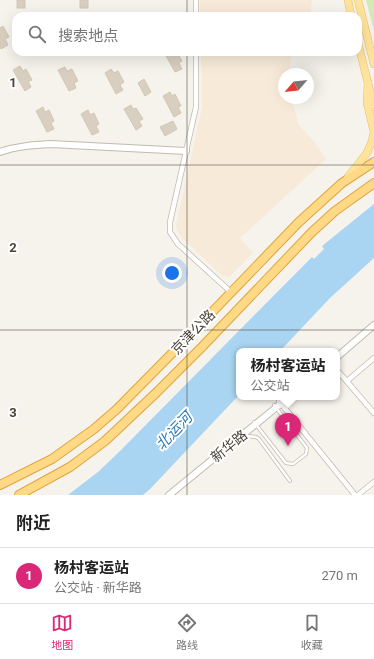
<!DOCTYPE html>
<html lang="zh">
<head>
<meta charset="utf-8">
<style>
	:root { --surface:#fff; --page:#f2f2f2; --text:#222; --muted:#767676; --line:#e0e0e0; --accent:#db2777 }
	body { margin:0; font-family:Roboto,"Noto Sans SC",sans-serif; background:var(--page); color:var(--text) }
	.compass { position:absolute; left:278px; top:68px; width:36px; height:36px; border-radius:50%; background:var(--surface); box-shadow:0 4px 16px #0002; rotate:242deg }
	.you { position:absolute; left:172px; top:273px; width:14px; height:14px; margin:-10px; border:3px solid #fff; border-radius:50%; background:#1a73e8; box-shadow:0 0 0 6px #1a73e833 }
	.badge { display:grid; place-items:center; width:26px; height:26px; border-radius:50%; background:var(--accent); color:#fff; font-size:13px; font-weight:700 }
	.pin { position:absolute; translate:-50% -33px; filter:drop-shadow(0 1px 2px #0008) }
	.pin::after { content:''; position:absolute; top:21px; width:14px; height:12px; background:inherit; clip-path:polygon(0 0,100% 0,50% 100%) }
	.popup { position:absolute; left:236px; top:348px; width:104px; height:52px; box-sizing:border-box; display:grid; place-content:center; border-radius:8px; background:var(--surface); filter:drop-shadow(0 1px 3px #0005); font-size:13px; white-space:nowrap; color:var(--muted) }
	.popup b { font-size:15px; color:var(--text) }
	.popup::after { content:''; position:absolute; left:50%; top:100%; margin-left:-8px; border:8px solid transparent; border-top-color:var(--surface) }
	.list { margin:0; padding:0; list-style:none }
	h2 { display:flex; justify-content:space-between; align-items:center; height:52px; margin:0; padding:0 16px; font-size:17px }
	h2 small { font-size:13px; font-weight:400; color:var(--muted) }
	.list li { display:grid; grid-template-columns:26px 1fr auto; gap:12px; align-items:center; box-sizing:border-box; height:56px; padding:0 16px; border-top:1px solid var(--line) }
	.list b { display:block; font-size:15px; white-space:nowrap }
	.list p { margin:0; font-size:13px; white-space:nowrap; color:var(--muted) }
	.list em { font-size:13px; font-style:normal; color:var(--muted) }
	.icon { flex:none; width:22px; height:22px; fill:none; stroke:currentColor; stroke-width:2; stroke-linecap:round; stroke-linejoin:round }
	.map { position:relative; flex:none; width:374px; height:495px; overflow:hidden }
	.search { position:absolute; background:var(--surface); box-shadow:0 4px 16px #0002; left:12px; right:12px; top:12px; height:44px; display:flex; align-items:center; gap:10px; box-sizing:border-box; padding:0 14px; border-radius:12px; color:var(--muted); font-size:15px }
	.sheet { height:108px; background:var(--surface) }
	nav { display:flex; justify-content:space-around; align-items:center; box-sizing:border-box; height:56px; border-top:1px solid var(--line); background:var(--surface); font-size:11px; color:var(--muted) }
	nav a { display:grid; justify-items:center; gap:2px }
	nav .on { color:var(--accent) }
	.map>svg:first-child { display:block }
</style>
</head>
<body>
<div class="map">
<svg width="374" height="495" viewBox="0 0 374 495">
	<rect width="100%" height="100%" fill="#f6f3ec"/>
	<g fill="#f7ead8">
		<path d="M200,0H312L310,16H200Z"/>
		<path d="M201,52H292L288,74H284V98H291L299,125L316,144L326,159L240,238L253,253L229,277L221,275L183,239L177,230L176,225L202,107Z"/>
	</g>
	<path fill="#d2eab5" d="M366,0H374V31Z"/>
	<path fill="#a9d4f2" d="M374,204V258L330,298L280,351H239V395L150,489L143,495H68L98,472L120,451L312,257L314,259L324,249L322,246Z"/>
	<g fill="#d8cfc1" stroke="#d3c7b4">
		<rect x="17" y="0" width="8" height="8"/>
		<rect x="80" y="0" width="8" height="8"/>
		<path d="M3,26L9,37L5,39L8,45L1,49L0,47V28Z"/>
		<path d="M164,52H177L182,61L179,63L182,69L175,72Z"/>
		<path d="M20,66L23,71L26,69L32,80L28,81L31,87L25,91L13,70Z"/>
		<path d="M65,67L67,71L72,69L78,81L74,83L76,88L69,91L58,70Z"/>
		<path d="M111,69L114,73L118,71L124,82L120,85L123,90L116,94L105,73Z"/>
		<path d="M144,79L151,92L145,96L138,83Z"/>
		<path d="M170,92L172,96L175,94L181,106L178,107L181,113L174,117L163,96Z"/>
		<path d="M131,105L133,109L136,108L143,119L139,121L142,126L136,130L124,109Z"/>
		<path d="M43,107L45,112L49,110L54,121L51,123L54,129L47,132L36,111Z"/>
		<path d="M88,110L90,115L94,113L99,124L96,126L99,132L92,135L81,114Z"/>
		<path d="M173,121L177,129L165,136L160,127Z"/>
	</g>
	<g fill="none" stroke-linecap="round" stroke-linejoin="round">
		<defs>
			<g id="service">
				<path d="M254,422L286,463L293,464L306,454L307,448L274,405"/>
				<path d="M242,430L247,436L256,437L259,439L290,481"/>
			</g>
			<g id="minor">
				<path d="M196,0V16"/>
				<path d="M196,52V107L170,222V232L178,244L232,293"/>
				<path d="M337,370L374,413"/>
				<path d="M347,381L374,358"/>
				<path d="M279,401L355,495"/>
				<path d="M358,495L374,482"/>
			</g>
			<g id="tertiary">
				<path d="M0,152C17,146 34,145 51,144L186,151"/>
				<path d="M337,357L374,325"/>
				<path d="M169,495L289,397"/>
			</g>
			<g id="primary">
				<path d="M348,0L351,16"/>
				<path d="M358,0L374,64"/>
				<path d="M358,43L374,107"/>
				<path d="M348,177L367,153L372,141L374,132L367,103L368,82"/>
			</g>
			<g id="trunk">
				<path d="M0,485L52,459L94,429L117,409L190,335L299,222L342,183L374,162"/>
				<path d="M19,495L70,467L105,441L156,393L202,347L312,232L335,211L374,183"/>
			</g>
		</defs>
		<use href="#service" stroke="#c2bbae" stroke-width="4"/>
		<use href="#minor" stroke="#c2bbae" stroke-width="6"/>
		<use href="#tertiary" stroke="#c2bbae" stroke-width="8"/>
		<use href="#primary" stroke="#e6c16a" stroke-width="8"/>
		<use href="#trunk" stroke="#e0a43c" stroke-width="10"/>
		<use href="#service" stroke="#fff" stroke-width="2.5"/>
		<use href="#minor" stroke="#fff" stroke-width="4.5"/>
		<use href="#tertiary" stroke="#fff" stroke-width="6"/>
		<use href="#primary" stroke="#ffe39c" stroke-width="7"/>
		<use href="#trunk" stroke="#ffd985" stroke-width="8"/>
	</g>
	<path fill="none" stroke="#4b4439" stroke-width="1" stroke-opacity="0.55" d="M187,0V16M187,52V495M0,165H374M0,330H374"/>
	<g text-anchor="middle" stroke-width="4" stroke-linejoin="round" paint-order="stroke">
		<g font-size="14" fill="#4b4439" stroke="#fff">
			<text transform="translate(193 332) rotate(-46)" y="5">京津公路</text>
			<text transform="translate(229 446) rotate(-39)" y="5">新华路</text>
		</g>
		<g font-size="15" font-style="italic" fill="#2e7ab2" stroke="#fff">
			<text transform="translate(174 431) rotate(-46)" y="5">北运河</text>
		</g>
	</g>
	<g font-size="13" text-anchor="middle" font-weight="bold" fill="#4b4439" stroke="#fff" stroke-width="4" stroke-linejoin="round" paint-order="stroke">
		<text x="13" y="87">1</text>
		<text x="13" y="252">2</text>
		<text x="13" y="417">3</text>
	</g>
</svg>
<svg class="compass" viewBox="-18 -18 36 36"><path d="M0-13l5 13h-10z" fill="#e53935"/><path d="M0 13l5-13h-10z" fill="#767676"/></svg>
<div class="you"></div>
<div class="pin badge" style="left:288px;top:446px">1</div>
<div class="popup"><b>杨村客运站</b>公交站</div>
<div class="search"><svg class="icon" aria-label="search" viewBox="0 0 24 24"><circle cx="10" cy="10" r="6"/><path d="M15 15l6 6"/></svg>搜索地点</div>
</div>
<section class="sheet">
<h2>附近<small></small></h2>
<ul class="list">
<li><span class="badge">1</span><div><b>杨村客运站</b><p>公交站 · 新华路</p></div><em>270 m</em></li>
</ul>
</section>
<nav>
<a class="on"><svg class="icon" aria-label="map" viewBox="0 0 24 24"><path d="M3 6l6-2 6 2 6-2v14l-6 2-6-2-6 2zM9 4v14M15 6v14"/></svg>地图</a>
<a><svg class="icon" aria-label="directions" viewBox="0 0 24 24"><path d="M12 3l9 9-9 9-9-9zM9 14v-3h6M13 9l2 2-2 2"/></svg>路线</a>
<a><svg class="icon" aria-label="saved" viewBox="0 0 24 24"><path d="M7 4h10v16l-5-4-5 4z"/></svg>收藏</a>
</nav>
</body>
</html>
